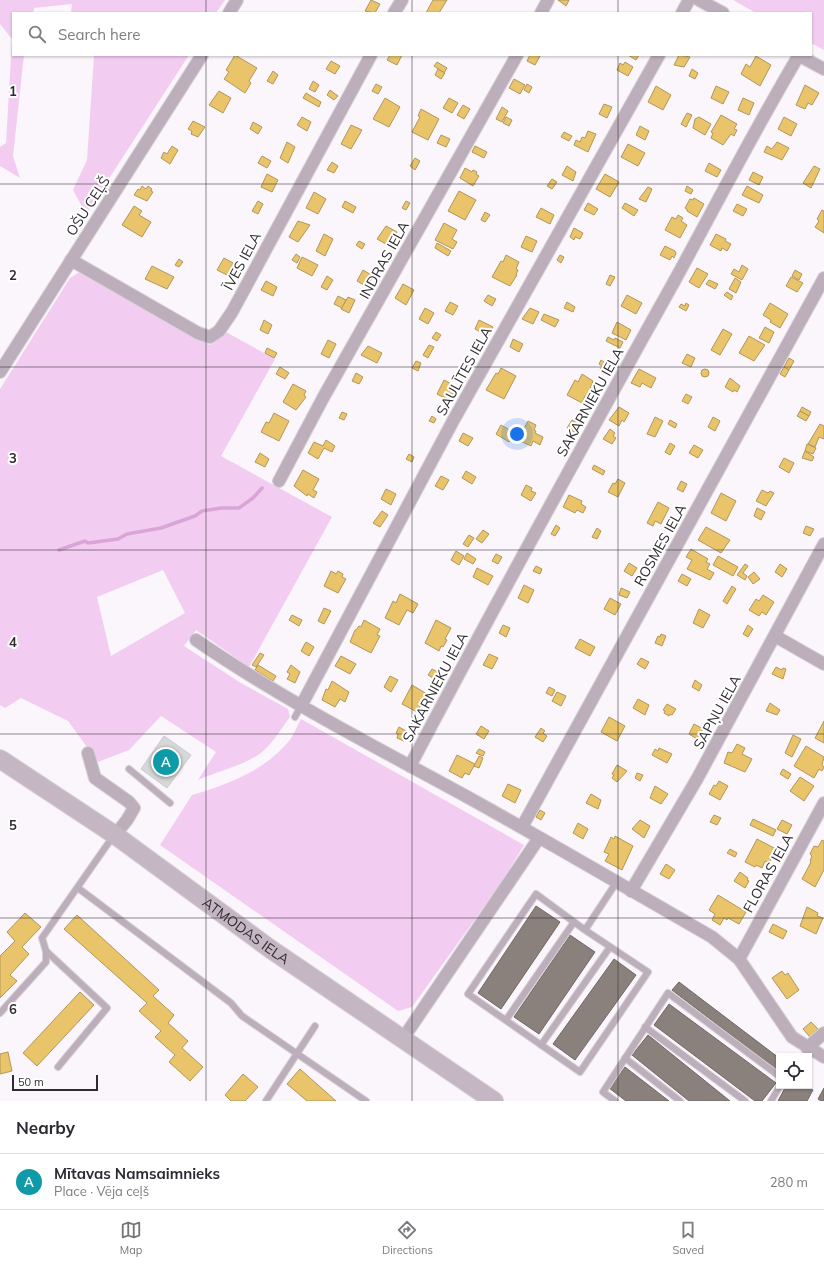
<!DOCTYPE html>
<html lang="en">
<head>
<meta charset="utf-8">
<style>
	:root { --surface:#fff; --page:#f2f2f3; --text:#2b2b33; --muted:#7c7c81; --line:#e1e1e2; --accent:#777277 }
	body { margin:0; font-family:Mulish,sans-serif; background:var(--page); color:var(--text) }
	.controls { position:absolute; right:12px; bottom:12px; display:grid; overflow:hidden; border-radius:0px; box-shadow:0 1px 3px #0004 }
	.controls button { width:36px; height:36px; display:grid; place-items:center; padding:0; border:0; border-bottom:1px solid var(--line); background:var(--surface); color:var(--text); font:20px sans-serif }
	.scale { position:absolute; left:12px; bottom:10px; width:86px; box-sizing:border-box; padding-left:4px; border:2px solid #302b30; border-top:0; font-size:11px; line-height:14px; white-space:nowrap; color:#302b30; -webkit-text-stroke:3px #fff; paint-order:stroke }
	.you { position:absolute; left:517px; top:434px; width:14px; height:14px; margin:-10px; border:3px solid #fff; border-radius:50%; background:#1a73e8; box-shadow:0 0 0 6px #1a73e833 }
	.badge { display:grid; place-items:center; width:26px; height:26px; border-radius:50%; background:var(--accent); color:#fff; font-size:13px; font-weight:700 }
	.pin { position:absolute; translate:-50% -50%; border:2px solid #fff; box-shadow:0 1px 4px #0006 }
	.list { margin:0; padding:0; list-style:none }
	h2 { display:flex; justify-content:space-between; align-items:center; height:52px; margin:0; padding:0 16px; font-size:17px }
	h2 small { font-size:13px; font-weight:400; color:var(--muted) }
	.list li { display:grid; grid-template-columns:26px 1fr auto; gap:12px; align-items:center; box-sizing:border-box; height:56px; padding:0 16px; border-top:1px solid var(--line) }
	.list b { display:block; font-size:15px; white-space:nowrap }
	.list p { margin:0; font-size:13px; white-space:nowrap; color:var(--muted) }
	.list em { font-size:13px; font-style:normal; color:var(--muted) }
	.icon { flex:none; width:22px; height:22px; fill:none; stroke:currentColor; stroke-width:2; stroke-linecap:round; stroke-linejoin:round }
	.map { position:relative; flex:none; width:824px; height:1101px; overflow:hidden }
	.search { position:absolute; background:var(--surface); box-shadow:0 1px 3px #0004; left:12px; right:12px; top:12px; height:44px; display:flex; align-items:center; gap:10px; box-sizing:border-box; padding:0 14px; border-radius:0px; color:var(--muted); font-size:15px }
	.sheet { height:108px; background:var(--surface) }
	nav { display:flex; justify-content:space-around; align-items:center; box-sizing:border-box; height:56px; border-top:1px solid var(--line); background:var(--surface); font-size:11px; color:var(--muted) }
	nav a { display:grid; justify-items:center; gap:2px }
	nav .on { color:var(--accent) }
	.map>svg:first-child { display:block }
</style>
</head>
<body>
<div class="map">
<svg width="824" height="1101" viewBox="0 0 824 1101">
	<rect width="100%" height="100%" fill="#fbf6fb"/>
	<g fill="#f3cdf1" fill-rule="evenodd">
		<path d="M0,0H225L216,13H71L72,4L34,8L33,13H13V55H24L13,156L20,178L0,166V147L6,143L12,39L0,24Z"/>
		<path d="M733,0H824V50L811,43V13H756Z"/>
		<path d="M94,55H189L86,214L73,190L87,160Z"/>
		<path d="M81,271L210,345L226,332L275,359L221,456L332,517L249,667L196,630L184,646L241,683L288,709L290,717C281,729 273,743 261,753C243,766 218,771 198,780L216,752L161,716L129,750L98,762L68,721L21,698L5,708L0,705V389L70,278ZM163,570L185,613L111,656L97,597Z"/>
		<path d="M301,719L524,845L501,883L412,1007L398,1011L160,845L192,795C229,784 264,771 289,741C294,735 297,726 301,719Z"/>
	</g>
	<g fill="#e9c46a" stroke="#b29659">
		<path d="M371,0L380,4L375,13L365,11Z"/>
		<path d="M433,0H447L439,13H426Z"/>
		<path d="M558,0H569L566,6Z"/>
		<path d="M235,55L257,68L249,81L251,83L245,93L224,79L229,72L226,70Z"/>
		<path d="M390,55H402L397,65L387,60Z"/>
		<path d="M530,55L540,56L535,65L527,61Z"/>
		<path d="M628,55H639L636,60Z"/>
		<path d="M679,55L690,57L684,67L674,65Z"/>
		<path d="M756,56L771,65L760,86L741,74L746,64L750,67Z"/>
		<path d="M331,61L340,66L335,74L326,69Z"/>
		<path d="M437,62L447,68L444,73L434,66Z"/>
		<path d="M625,62L633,67L628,76L617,70L620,63L623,65Z"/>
		<path d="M438,69L445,73L441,79L435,75Z"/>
		<path d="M692,69L698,73L695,79L689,76Z"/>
		<path d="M273,71L278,75L273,84L267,81Z"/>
		<path d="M514,79L525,85L520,94L509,88Z"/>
		<path d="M313,81L319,85L315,92L309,89Z"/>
		<path d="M376,84L382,87L378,94L372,91Z"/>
		<path d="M527,84L532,87L529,93L524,90Z"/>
		<path d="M805,85L819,93L812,105L808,103L805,109L796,105Z"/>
		<path d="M656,86L671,95L663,110L648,102Z"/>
		<path d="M716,86L729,92L723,104L711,98Z"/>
		<path d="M330,90L338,96L334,100L327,95Z"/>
		<path d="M219,91L231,98L223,113L209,105Z"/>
		<path d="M306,93L321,102L319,107L303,98Z"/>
		<path d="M385,98L400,107L389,127L373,119Z"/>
		<path d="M449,98L458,103L452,113L443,108Z"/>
		<path d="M743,98L754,103L749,115L738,110Z"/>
		<path d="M604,104L612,107L607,118L599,114Z"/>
		<path d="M463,105L470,109L464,119L457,115Z"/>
		<path d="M502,107L508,111L502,122L496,119Z"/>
		<path d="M421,109L439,119L428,140L412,132L420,117L418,116Z"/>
		<path d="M687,113L692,115L686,127L681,124Z"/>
		<path d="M721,115L737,124L734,129L737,130L734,136L731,134L723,145L711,138L713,133L711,132Z"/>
		<path d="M302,117L311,122L307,131L297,125Z"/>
		<path d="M506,117L512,120L509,126L503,123Z"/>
		<path d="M699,117L711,124L705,135L693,128L695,119Z"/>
		<path d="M784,117L797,124L791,136L778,129Z"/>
		<path d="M193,121L205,127L198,137L191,134L192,131L188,129Z"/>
		<path d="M253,122L262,127L258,134L250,129Z"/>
		<path d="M351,125L362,130L351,149L341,144Z"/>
		<path d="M640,126L649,131L645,140L636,135Z"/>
		<path d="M588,131L596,134L588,152L574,145L576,140L580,142L582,137L585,138Z"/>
		<path d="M564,132L572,136L569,141L561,137Z"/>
		<path d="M441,135L450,139L446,147L437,143Z"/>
		<path d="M287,142L295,147L288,163L280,158Z"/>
		<path d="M777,142L789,148L782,160L764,152L767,146L772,149Z"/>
		<path d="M628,144L645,153L638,166L621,157Z"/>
		<path d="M172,146L178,150L170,164L161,158L164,152L167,154Z"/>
		<path d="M475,146L487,152L484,158L472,152Z"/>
		<path d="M262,156L271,161L267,168L258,163Z"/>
		<path d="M415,158L420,161L415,170L410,166Z"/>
		<path d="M332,162L338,166L334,173L327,170Z"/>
		<path d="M709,163L721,170L717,177L705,171Z"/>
		<path d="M567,166L576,172L573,181L562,175Z"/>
		<path d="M814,166L820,169L811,188L803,183Z"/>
		<path d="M465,168L472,172L473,170L477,172L476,174L479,176L473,186L460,178Z"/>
		<path d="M753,172L763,177L759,185L749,180Z"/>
		<path d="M267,174L278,180L272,192L261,187Z"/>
		<path d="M605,174L619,182L610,197L596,189Z"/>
		<path d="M552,179L557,182L552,189L547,186Z"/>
		<path d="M142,186L146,189L148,186L152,189L151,191L153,192L147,201L134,195L138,189L140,190Z"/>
		<path d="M687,186L693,190L691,194L685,191Z"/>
		<path d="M747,186L763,195L759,203L742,195Z"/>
		<path d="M648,187L652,189L646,202L639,199Z"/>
		<path d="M459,191L476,200L465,220L448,211Z"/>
		<path d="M314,192L326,199L318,214L306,208Z"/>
		<path d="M694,198L704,204L697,217L687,211V209L685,208L690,199L693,200Z"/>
		<path d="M258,201L263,204L258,214L252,211Z"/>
		<path d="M345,201L356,207L353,213L342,207Z"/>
		<path d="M406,201L410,203L406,210L402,208Z"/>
		<path d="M588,203L598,209L594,215L584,210Z"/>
		<path d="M625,203L638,210L634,216L622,208Z"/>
		<path d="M737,204L747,209L743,216L733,211Z"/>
		<path d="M134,206L142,211L139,215L151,222L142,237L122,225Z"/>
		<path d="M541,208L554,215L550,224L536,217Z"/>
		<path d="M822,210L824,211V233L815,227L819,221L817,219Z"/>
		<path d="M485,212L490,215L485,222L481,220Z"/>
		<path d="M678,215L683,218L681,221L687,225L680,238L665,230L672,217L676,219Z"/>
		<path d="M298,221L310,225L298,242L289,237Z"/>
		<path d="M444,223L457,230L452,239L457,242L453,249L435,240Z"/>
		<path d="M386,226L397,232L396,235L399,236L393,248L377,239Z"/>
		<path d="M574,228L583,233L580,239L575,237L574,240L570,237Z"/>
		<path d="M324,234L333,239L325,256L316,251Z"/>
		<path d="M716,234L726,239L725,241L731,244L727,251L722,248L721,251L710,245Z"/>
		<path d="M526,236L537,241L532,252L521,247Z"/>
		<path d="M359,241L365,244L362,249L356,245Z"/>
		<path d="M437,243L451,251L448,256L435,248Z"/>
		<path d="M665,246L675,251L676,253L674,258L672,256L670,260L660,255Z"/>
		<path d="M296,254L300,257L297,263L292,260Z"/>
		<path d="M506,255L519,262L516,269L518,270L516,275H517L510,286L492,277L501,261L503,262Z"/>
		<path d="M560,255L564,257L561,263L557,260Z"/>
		<path d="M302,257L318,265L312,276L297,268Z"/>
		<path d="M224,258L233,263L227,275L217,270Z"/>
		<path d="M179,259L183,262L179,267L175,265Z"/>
		<path d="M742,265L748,269L742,280L731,274L734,269L739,272Z"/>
		<path d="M152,266L174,277L167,289L145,279Z"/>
		<path d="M697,268L708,274L699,288L689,282Z"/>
		<path d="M363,270L373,276L367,287L357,281Z"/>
		<path d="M795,270L802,274L799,280L792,276Z"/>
		<path d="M610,275L615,277L610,286L606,284Z"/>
		<path d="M327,276L333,280L327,290L321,287Z"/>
		<path d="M791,277L803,283L797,292L786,286Z"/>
		<path d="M735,278L741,282L736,293L729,289Z"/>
		<path d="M709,280L718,284L715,289L706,284Z"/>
		<path d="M266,281L277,287L273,296L261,290Z"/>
		<path d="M403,284L414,290L406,305L395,298Z"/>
		<path d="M727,292L733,296L731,300L724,295Z"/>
		<path d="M488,295L496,299L492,306L484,301Z"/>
		<path d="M627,295L642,303L636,314L621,306Z"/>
		<path d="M338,296L346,300L342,308L334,304Z"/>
		<path d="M348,297L355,300L349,313L341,309Z"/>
		<path d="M450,302L458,306L453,315L445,311Z"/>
		<path d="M567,302L575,307L573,312L564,308Z"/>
		<path d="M686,303L689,305L686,311L679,307L681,304L685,306Z"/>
		<path d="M770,303L788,314L780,328L770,322L771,320L763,315Z"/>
		<path d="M425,308L434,313L428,324L419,319Z"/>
		<path d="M530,308L539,312L533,324L522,319Z"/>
		<path d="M544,314L559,320L555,327L541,320Z"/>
		<path d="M264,320L272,325L268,334L260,330Z"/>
		<path d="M479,320L493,327L488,336L475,329Z"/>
		<path d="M617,322L631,330L626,340L612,333Z"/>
		<path d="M765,327L774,332L769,343L759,338Z"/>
		<path d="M723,329L732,334L720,355L711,350Z"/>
		<path d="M436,332L441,335L437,341L432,338Z"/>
		<path d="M749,336L765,345L754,361L739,353Z"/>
		<path d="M608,337L614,340L615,338L623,342L620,348L606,341Z"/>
		<path d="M513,339L523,344L519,352L510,347Z"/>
		<path d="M328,340L336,344L329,358L321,354Z"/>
		<path d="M429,345L434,347L428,358L423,355Z"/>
		<path d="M368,346L382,353L377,363L361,355Z"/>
		<path d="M267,348L277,353L274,358L265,353Z"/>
		<path d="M687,354L695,358L691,367L682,363Z"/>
		<path d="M789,358L794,361L789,370L784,367Z"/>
		<path d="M601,360L610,366L605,373L600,370L602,366L599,364Z"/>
		<path d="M416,361L421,363L418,371L412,368Z"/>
		<path d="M280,367L289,373L285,379L276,374Z"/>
		<path d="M784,367L789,370L785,377L780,374Z"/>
		<path d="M501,368L516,376L504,399L486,390L496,373L498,374Z"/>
		<circle cx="705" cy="373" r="4"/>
		<path d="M639,369L656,378L651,388L642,383L640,387L631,383Z"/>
		<path d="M356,373L363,377L359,384L352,381Z"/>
		<path d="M582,374L593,381L587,397L585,396L582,403L567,395L575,380L578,382Z"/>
		<path d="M730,378L740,386L737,392L734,390L733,392L725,387Z"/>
		<path d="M444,380L455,386L453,389L455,390L449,400L437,394Z"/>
		<path d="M293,384L306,391L304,395L306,397L296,410L283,402Z"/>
		<path d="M686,394L692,397L688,404L682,401Z"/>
		<path d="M619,407L629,413L624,422L622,420L619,426L609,420Z"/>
		<path d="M802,407L811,412L809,416L800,411Z"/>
		<path d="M800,411L809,416L806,421L797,416Z"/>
		<path d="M342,412L347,414L344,420L339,418Z"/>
		<path d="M274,413L289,421L279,441L261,432L266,422L269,423Z"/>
		<path d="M432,416L436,419L434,423L429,421Z"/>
		<path d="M655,417L663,421L655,437L647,434Z"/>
		<path d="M713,417L720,421L715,431L708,427Z"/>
		<path d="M572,420L578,423L574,432L567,428Z"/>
		<path d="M670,420L677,424L675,428L668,424Z"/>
		<path d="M528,421L536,425L534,430L536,431L535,433L543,437L540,445L533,441L531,446L518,440Z"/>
		<path d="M820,424L824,426V439L819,437L815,447L808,444Z"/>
		<path d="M501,425L515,433L509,442L496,434Z"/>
		<path d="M610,429L615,433L613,436L616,438L612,444L603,439Z"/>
		<path d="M463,433L473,438L468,446L459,441Z"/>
		<path d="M326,440L335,446L332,452L324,448L318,459L308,453L314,442L323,446Z"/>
		<path d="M670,443L675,446L670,455L665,452Z"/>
		<path d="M807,444L816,448L813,454L805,451Z"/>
		<path d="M694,445L703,450L698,458L689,453Z"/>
		<path d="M805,451L814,457L812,461L802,458Z"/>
		<path d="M260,453L269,459L265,467L255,462Z"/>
		<path d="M409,454L414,457L412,462L406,459Z"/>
		<path d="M784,458L794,463L789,473L779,467Z"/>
		<path d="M594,465L605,471L603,475L592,469Z"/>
		<path d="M303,470L319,479L313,490L317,492L314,498L308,494L307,496L294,486Z"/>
		<path d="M466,471L476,477L472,484L462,478Z"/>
		<path d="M441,476L449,480L443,490L435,486Z"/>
		<path d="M618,479L625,483L618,497L608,492L613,483L615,484Z"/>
		<path d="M681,481L687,484L683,492L677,489Z"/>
		<path d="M526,485L532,488L531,491L536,493L531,501L521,495Z"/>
		<path d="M386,489L396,494L391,505L381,499Z"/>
		<path d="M762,490L768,493L770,491L774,493L766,506L756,501Z"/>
		<path d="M721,493L736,501L726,521L711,513Z"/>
		<path d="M569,495L582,501L581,504L586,507L583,513L577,510L575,513L563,507Z"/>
		<path d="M658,502L669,508L661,524L655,521L653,526L647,523Z"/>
		<path d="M757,508L765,512L761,520L754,516Z"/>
		<path d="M382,511L388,515L380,527L373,523Z"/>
		<path d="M556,525L560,528L555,536L551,534Z"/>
		<path d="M806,526L814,529L810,536L803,533Z"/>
		<path d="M706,527L730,540L721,553L698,540Z"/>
		<path d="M597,528L601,531L597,539L592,537Z"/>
		<path d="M483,530L489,534L482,543L476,539Z"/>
		<path d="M469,535L474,538L468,547L463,544Z"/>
		<path d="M691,549L708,559L706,562L710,564L707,569L714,573L710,580L687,569L692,560L686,557Z"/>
		<path d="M456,551L464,556L459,565L451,560Z"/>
		<path d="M467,553L476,559L473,564L464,559Z"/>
		<path d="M496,554L502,557L498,564L492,561Z"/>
		<path d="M718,556L738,567L733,576L713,565Z"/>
		<path d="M629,563L637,568L632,576L624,571Z"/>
		<path d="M745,564L748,566L743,573L747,576L745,580L737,575Z"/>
		<path d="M780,564L787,569L782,577L775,572Z"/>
		<path d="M536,566L542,569L540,574L533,571Z"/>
		<path d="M477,568L493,576L488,585L473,577Z"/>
		<path d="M331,571L336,574L338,571L343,574L342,577L346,579L338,593L324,586Z"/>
		<path d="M754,572L760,579L753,584L748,577Z"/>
		<path d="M682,574L691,579L687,586L678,581Z"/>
		<path d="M524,585L534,590L528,603L518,598Z"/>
		<path d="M732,586L736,589L727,604L723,601Z"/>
		<path d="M621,588L630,592L627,598L619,595Z"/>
		<path d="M400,594L418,604L413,613L407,610L399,625L385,618L393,601L396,603Z"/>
		<path d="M763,595L774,602L766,615L762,612L759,616L749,610L756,599L759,601Z"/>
		<path d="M610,598L621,604L615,615L604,609Z"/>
		<path d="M324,608L331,611L324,624L318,621Z"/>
		<path d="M699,609L710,615L703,628L693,623Z"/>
		<path d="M292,615L302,620L299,626L289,620Z"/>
		<path d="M364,620L380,629L377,635L380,636L371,653L350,642L355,630H356L359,626L361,627Z"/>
		<path d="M436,620L451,628L445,639L447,640L443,647L441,646L439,651L425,643Z"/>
		<path d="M503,625L510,628L506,637L499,633Z"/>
		<path d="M748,625L753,629L748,637L743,634Z"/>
		<path d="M661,634L666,636L662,646L655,643L658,636L660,637Z"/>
		<path d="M580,639L595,647L590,656L575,648Z"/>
		<path d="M306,642L314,647L309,656L301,651Z"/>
		<path d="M260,653L264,655L256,667L252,665Z"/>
		<path d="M489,654L498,658L492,669L483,665Z"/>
		<path d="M341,656L356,664L350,674L335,666Z"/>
		<path d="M641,658L649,662L645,669L637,664Z"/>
		<path d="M258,665L276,676L273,681L255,670Z"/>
		<path d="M291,665L300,672L295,683L287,679L290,674L287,672Z"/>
		<path d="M776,667L782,670L783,668L786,669L783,679L772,674Z"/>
		<path d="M432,669L440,673L436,680L428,675Z"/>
		<path d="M390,676L398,680L391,692L384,687Z"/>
		<path d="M695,680L702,685L699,691L692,687Z"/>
		<path d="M332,681L349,692L345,702L340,699L335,707L322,700L326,689L328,690Z"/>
		<path d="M412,685L427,694L417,712L402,704Z"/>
		<path d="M549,687L555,690L552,696L546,693Z"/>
		<path d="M557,692L566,696L561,706L552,701Z"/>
		<path d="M638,699L649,705L645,715L633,708Z"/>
		<path d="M770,703L780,710L777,715L766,711Z"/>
		<path d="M667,704L676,709L672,715L670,714L669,716L664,713L665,711L663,710Z"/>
		<path d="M609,717L625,726L617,741L601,732Z"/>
		<path d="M824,721V743L815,738Z"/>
		<path d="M694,724L703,729L697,739L689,734Z"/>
		<path d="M481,726L489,731L484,739L476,734Z"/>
		<path d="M399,727L408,732L404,741L397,738L398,734L396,733Z"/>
		<path d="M541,728L545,731L543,733L547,736L543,742L535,737Z"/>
		<path d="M793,735L801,739L792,757L785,753Z"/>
		<path d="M737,744L745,748L742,754L752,759L745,772L724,763L728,752L732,753Z"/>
		<path d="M806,746L824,757L822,765L824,767L822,771L819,769L814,778L794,766Z"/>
		<path d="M659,748L672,754L667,763L652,755L655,749L658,751Z"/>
		<path d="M479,749L485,752L483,756L476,753Z"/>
		<path d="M457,755L475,764L469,775L465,773L462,778L449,771Z"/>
		<path d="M479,756L483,758L479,768L474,766Z"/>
		<path d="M617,765L627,771L617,782L612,778L614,775L612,774Z"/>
		<path d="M783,769L791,774L788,779L780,774Z"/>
		<path d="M637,773L643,775L640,781L635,778Z"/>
		<path d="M800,777L814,786L804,801L790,791Z"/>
		<path d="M719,781L728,786L720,800L709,794L714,785L716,786Z"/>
		<path d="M508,784L521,790L515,803L502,796Z"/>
		<path d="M655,786L668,794L661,804L650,798Z"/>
		<path d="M591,794L601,800L598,809L586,803Z"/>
		<path d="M540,810L545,813L541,820L536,817Z"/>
		<path d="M714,815L721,818L717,825L710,822Z"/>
		<path d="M753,819L776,830L773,836L750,825Z"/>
		<path d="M640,820L650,826L644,838L632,829Z"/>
		<path d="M782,820L792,825L787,834L777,829Z"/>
		<path d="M578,823L588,829L583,839L573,833Z"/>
		<path d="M615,836L633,846L622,870L605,861L609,854L604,852L611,837L614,839Z"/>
		<path d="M757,839L776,849L769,863L765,861L762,868L756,865L755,867L745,862Z"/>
		<path d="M822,840L824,841V870L815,887L802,879L811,862L810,861L812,856L810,854L814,846L818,847Z"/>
		<path d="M730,849L737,853L735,857L727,853Z"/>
		<path d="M666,864L675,870L669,879L660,874Z"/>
		<path d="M740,872L748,878L747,880L749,881L745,888L734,881Z"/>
		<path d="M718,895L746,912L739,924L728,918L727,920L724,918L720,925L712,920L715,914L709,910Z"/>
		<path d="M807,907L818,913L817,916L823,918L816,934L800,926Z"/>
		<path d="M25,913L41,927L22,947L29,954L10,975L17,981L0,998V956L15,941L7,932Z"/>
		<path d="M77,915L159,990L153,996L174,1015L168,1023L188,1041L182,1048L203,1067L190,1081L169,1062L175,1055L155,1037L161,1031L139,1011L147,1003L64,929Z"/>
		<path d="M773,924L787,931L783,939L769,932Z"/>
		<path d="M782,971L785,975L788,973L799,990L787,999L772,978Z"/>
		<path d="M80,992L94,1005L37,1066L23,1053Z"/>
		<path d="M811,1022L818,1029L810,1037L803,1029Z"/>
		<path d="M8,1052L12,1071L0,1074V1054Z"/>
		<path d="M300,1069L336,1101H307L287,1084Z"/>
		<path d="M243,1074L258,1087L245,1101H231L225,1095Z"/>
	</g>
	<g fill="#8a817c" stroke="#6f6765">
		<path d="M536,906L560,922L501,1009L478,993Z"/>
		<path d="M570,935L595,952L539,1034L514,1017Z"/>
		<path d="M614,959L636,975L575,1060L553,1044Z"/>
		<path d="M679,982L779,1058V1072L672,990Z"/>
		<path d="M669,1004L776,1083L762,1101H755L654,1025Z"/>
		<path d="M648,1035L730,1101H689L632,1055Z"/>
		<path d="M625,1067L669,1101H626L609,1088Z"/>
		<path d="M786,1086H805L813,1090L807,1101H778Z"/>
		<path d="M824,1088V1101H821L818,1099Z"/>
	</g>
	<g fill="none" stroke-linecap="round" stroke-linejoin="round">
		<path stroke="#d9a5d7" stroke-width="3.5" d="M59,550L85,541L88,543L118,539L127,534L161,528L195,516L202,511L221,508H239L253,498L262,488"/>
	</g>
	<path fill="#d6d8d9" stroke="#c9cbcc" d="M164,736L191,755L167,788L141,769Z"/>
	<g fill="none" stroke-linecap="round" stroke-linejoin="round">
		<defs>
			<g id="service">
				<path d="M295,717L301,706"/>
				<path d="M129,769L170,803"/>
				<path d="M78,888L231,1003L242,1016L366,1101"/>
				<path d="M585,930L648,972L580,1072L468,994L536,894L585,930L616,883"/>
				<path d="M46,951L107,1008L58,1067"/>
				<path d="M0,1013L46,962V951L42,938L114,835"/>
				<path d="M506,1020L574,922"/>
				<path d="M645,1027L745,1101"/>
				<path d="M541,1045L610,947"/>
				<path d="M625,1058L680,1101"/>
				<path d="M266,1101L315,1026"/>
				<path d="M615,1101L603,1092L668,993L779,1076"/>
				<path d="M771,1101L780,1086"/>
			</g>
			<g id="minor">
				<path d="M699,0L723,13"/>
				<path d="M229,13L237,0"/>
				<path d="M394,13L402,0"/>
				<path d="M541,13L548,0"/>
				<path d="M682,13L689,0"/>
				<path d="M798,55L824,69"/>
				<path d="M71,260L198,333L210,337L219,331L232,312L371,55"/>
				<path d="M0,372L202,55"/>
				<path d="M279,481L323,398L517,55"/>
				<path d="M775,636L824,664"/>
				<path d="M196,640C283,700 378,748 471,799C552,844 632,891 712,937L739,959L792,1037L824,1057"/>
				<path d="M301,706L453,421L659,55"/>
				<path d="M88,753L95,778L129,802L134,808L127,820L115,835"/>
				<path d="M410,766C496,603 585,441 675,280C716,205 755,129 799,55"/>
				<path d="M522,827L824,278"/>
				<path d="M631,891L697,779L824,544"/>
				<path d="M739,959L824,803"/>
				<path d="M402,1040L539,838"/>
				<path d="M807,1048L824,1033"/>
			</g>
			<g id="secondary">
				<path id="s1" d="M0,759L115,835L269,948L494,1101"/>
			</g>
		</defs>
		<use href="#service" stroke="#d6d2d6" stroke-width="8"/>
		<use href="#minor" stroke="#d6d2d6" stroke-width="14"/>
		<use href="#secondary" stroke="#d6d2d6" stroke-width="20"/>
		<use href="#service" stroke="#bcaebb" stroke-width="6"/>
		<use href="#minor" stroke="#bcaebb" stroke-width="12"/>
		<use href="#secondary" stroke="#c5b6c4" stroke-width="18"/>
	</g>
	<path fill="none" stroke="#302b30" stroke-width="1" stroke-opacity="0.55" d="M206,0V13M412,0V13M618,0V13M206,55V1101M412,55V1101M618,55V1101M0,184H824M0,367H824M0,550H824M0,734H824M0,918H824"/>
	<g text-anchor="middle" stroke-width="4" stroke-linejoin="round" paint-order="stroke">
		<g font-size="14" fill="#302b30" stroke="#fff">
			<text transform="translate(88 206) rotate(-57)" y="5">OŠU CEĻŠ</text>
			<text transform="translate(384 260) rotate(-61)" y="5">INDRAS IELA</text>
			<text transform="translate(242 261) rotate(-62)" y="5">ĪVES IELA</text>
			<text transform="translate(464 371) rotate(-61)" y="5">SAULĪTES IELA</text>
			<text transform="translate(590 402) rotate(-61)" y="5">SAKARNIEKU IELA</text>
			<text transform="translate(660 545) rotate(-61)" y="5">ROSMES IELA</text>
			<text transform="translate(435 687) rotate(-62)" y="5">SAKARNIEKU IELA</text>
			<text transform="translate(717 712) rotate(-61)" y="5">SAPŅU IELA</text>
			<text transform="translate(768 873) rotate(-61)" y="5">FLORAS IELA</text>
			<text dy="5" stroke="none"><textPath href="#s1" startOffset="300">ATMODAS IELA</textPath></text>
		</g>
	</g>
	<g font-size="13" text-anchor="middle" font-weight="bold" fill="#302b30" stroke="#fff" stroke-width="4" stroke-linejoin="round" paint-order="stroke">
		<text x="13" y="96">1</text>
		<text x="13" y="280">2</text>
		<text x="13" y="463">3</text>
		<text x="13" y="647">4</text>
		<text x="13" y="830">5</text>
		<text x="13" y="1014">6</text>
	</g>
</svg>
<div class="controls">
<button><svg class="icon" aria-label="locate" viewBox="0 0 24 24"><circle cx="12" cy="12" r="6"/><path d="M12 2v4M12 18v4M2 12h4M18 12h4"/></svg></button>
</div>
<div class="scale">50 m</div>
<div class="you"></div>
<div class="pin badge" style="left:166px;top:762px;background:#0f9aa8">A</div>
<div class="search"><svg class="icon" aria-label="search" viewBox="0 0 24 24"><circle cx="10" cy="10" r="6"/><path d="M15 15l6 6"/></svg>Search here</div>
</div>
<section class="sheet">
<h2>Nearby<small></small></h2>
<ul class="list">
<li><span class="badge" style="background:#0f9aa8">A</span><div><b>Mītavas Namsaimnieks</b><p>Place · Vēja ceļš</p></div><em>280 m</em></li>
</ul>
</section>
<nav>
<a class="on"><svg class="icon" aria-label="map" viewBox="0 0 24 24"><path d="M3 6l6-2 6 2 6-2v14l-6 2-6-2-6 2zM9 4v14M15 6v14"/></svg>Map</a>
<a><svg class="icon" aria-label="directions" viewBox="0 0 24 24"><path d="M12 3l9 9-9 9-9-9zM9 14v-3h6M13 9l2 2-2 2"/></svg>Directions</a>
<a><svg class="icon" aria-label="saved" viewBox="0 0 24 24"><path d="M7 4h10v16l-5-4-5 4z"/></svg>Saved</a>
</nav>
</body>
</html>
